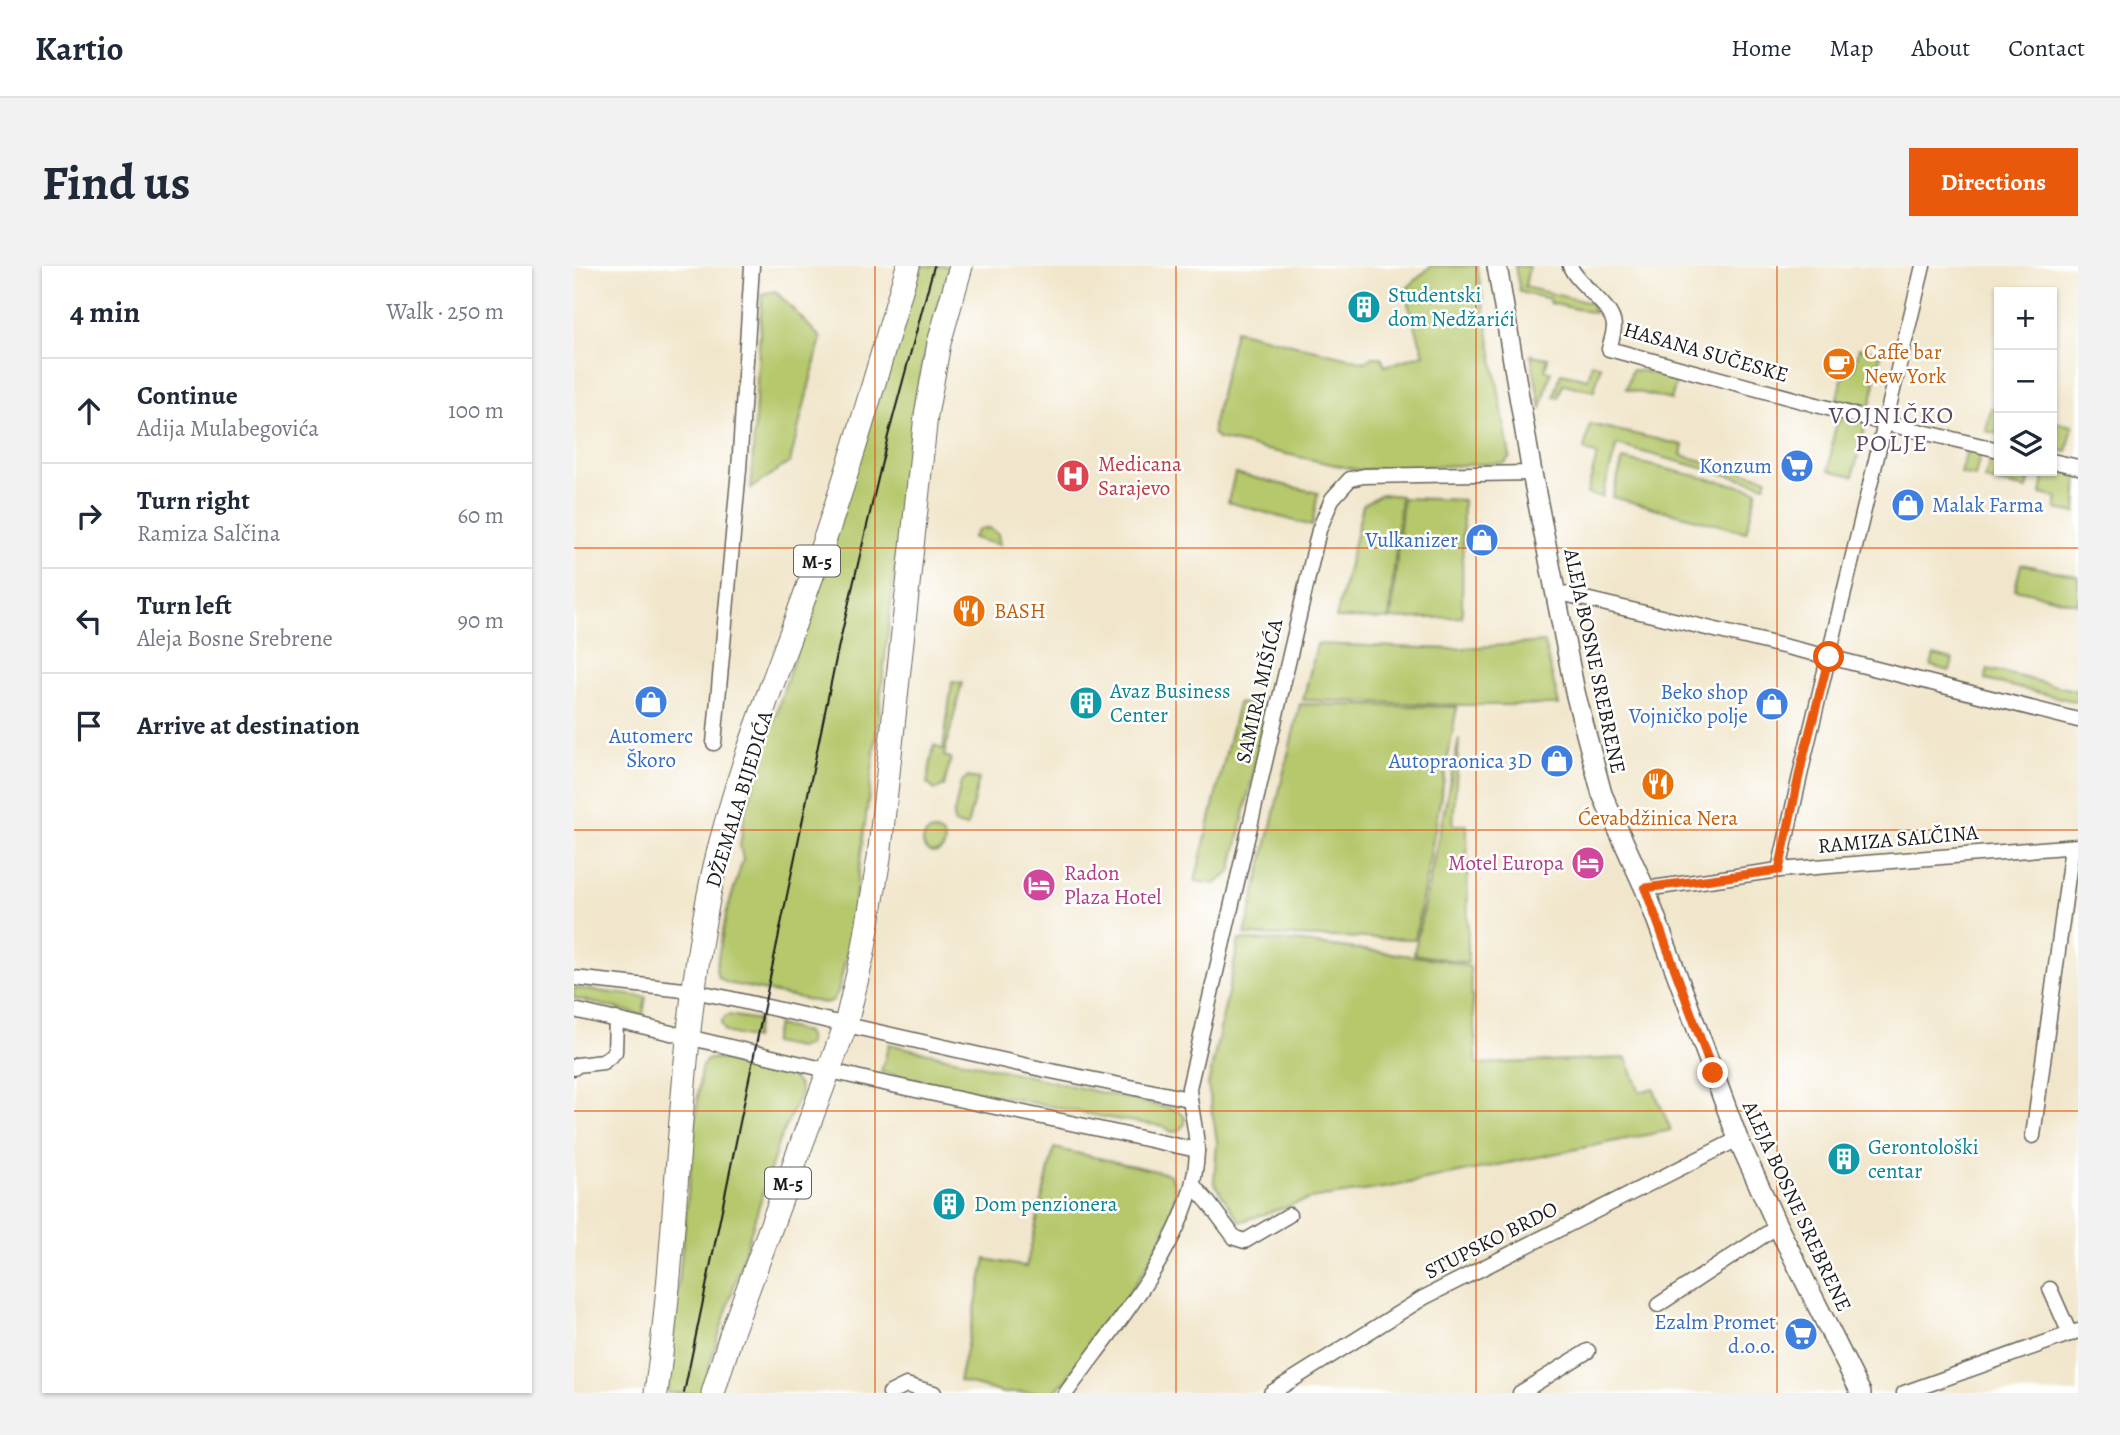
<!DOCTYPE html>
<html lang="en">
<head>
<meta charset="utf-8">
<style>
	:root { --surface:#fff; --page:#f2f2f3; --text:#1f2937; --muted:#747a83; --line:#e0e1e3; --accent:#ea580c }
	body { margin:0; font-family:Alegreya,serif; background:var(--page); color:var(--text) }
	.controls { position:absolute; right:21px; top:21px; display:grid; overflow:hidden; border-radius:0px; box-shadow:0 2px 5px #0004 }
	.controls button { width:63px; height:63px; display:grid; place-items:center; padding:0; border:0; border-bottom:2px solid var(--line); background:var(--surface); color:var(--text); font:35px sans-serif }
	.stop { position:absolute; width:21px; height:21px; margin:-16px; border:5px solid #ea580c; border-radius:50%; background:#fff }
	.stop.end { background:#ea580c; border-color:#fff; box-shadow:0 2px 7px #0008 }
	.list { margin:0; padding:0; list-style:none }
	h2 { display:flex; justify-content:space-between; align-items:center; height:91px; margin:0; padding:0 28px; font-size:30px }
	h2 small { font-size:23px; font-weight:400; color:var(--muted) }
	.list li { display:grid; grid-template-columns:46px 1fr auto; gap:21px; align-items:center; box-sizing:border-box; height:105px; padding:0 28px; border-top:2px solid var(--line) }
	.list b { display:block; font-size:26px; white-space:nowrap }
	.list p { margin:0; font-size:23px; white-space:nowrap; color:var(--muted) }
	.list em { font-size:23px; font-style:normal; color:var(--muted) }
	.icon { flex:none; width:38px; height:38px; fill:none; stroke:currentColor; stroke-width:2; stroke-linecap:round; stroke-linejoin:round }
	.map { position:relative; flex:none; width:1504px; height:1127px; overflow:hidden; border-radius:0px }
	header { display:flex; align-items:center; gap:42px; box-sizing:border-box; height:98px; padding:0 35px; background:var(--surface); border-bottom:2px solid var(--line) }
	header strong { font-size:33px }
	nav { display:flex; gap:38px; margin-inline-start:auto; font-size:24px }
	.intro { display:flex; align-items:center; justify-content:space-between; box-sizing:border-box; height:168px; padding:0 42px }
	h1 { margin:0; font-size:49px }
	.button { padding:18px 32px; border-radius:0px; background:var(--accent); color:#fff; font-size:24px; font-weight:700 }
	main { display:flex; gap:42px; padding:0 42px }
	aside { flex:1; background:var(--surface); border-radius:0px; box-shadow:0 2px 5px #0004 }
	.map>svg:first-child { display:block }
</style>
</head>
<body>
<header>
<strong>Kartio</strong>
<nav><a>Home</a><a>Map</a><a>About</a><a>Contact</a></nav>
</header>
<div class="intro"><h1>Find us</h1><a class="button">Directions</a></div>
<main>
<aside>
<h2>4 min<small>Walk · 250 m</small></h2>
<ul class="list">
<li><svg class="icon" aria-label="ahead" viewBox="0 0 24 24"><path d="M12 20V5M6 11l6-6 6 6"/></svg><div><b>Continue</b><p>Adija Mulabegovića</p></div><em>100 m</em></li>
<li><svg class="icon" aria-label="right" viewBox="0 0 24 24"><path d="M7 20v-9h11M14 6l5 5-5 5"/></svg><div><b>Turn right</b><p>Ramiza Salčina</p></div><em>60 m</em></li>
<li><svg class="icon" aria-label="left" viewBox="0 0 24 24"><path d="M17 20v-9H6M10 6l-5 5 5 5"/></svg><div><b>Turn left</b><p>Aleja Bosne Srebrene</p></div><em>90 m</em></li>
<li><svg class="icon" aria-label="arrive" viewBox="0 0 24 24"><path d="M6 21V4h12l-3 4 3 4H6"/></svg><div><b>Arrive at destination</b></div></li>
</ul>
</aside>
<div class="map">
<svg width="1504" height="1127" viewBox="0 0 1504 1127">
	<rect width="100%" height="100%" fill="#fff"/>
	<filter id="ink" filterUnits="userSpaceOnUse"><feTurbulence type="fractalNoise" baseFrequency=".0143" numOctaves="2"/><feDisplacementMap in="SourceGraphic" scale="14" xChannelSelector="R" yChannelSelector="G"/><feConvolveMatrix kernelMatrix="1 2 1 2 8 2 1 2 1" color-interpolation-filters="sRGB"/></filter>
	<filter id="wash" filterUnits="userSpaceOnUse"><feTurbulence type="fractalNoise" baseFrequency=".00686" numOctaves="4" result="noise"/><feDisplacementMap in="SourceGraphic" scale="28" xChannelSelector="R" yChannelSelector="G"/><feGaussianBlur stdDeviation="1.57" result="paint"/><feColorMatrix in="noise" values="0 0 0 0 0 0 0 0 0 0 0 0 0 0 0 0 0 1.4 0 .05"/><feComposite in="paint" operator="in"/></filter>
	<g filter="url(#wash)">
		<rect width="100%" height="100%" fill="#f1e6cb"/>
		<g fill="#b5c86c" stroke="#687244" stroke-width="2">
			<path d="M344,0H375L350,89L336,172L299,497L276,673L264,726L258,735L250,737L153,717L144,711L142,703L152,649L169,593L166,580L171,546Z"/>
			<path d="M857,0H903L936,191L930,197L784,204L644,173L639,167V159L661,64L791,96L798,91H807L811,100L850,88L830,25Z"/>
			<path d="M941,0H955L951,21L1017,37L1020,47L975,37L976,33L946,26Z"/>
			<path d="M201,25L247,72L216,196L177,222L188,28Z"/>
			<path d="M1285,82L1307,87L1296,141L1263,133L1268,113L1281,102Z"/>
			<path d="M957,89L974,92L971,104L977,106L967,143Z"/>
			<path d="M1018,97L1027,100L1020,125L989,118L984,132L980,131L987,107L1014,113Z"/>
			<path d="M1058,104L1104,109L1097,134L1052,123Z"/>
			<path d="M1417,142L1425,144V168L1412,165Z"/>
			<path d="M1267,151L1292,156L1279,210L1255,204C1259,185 1256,168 1267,151Z"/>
			<path d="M1479,156L1499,160L1493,186L1478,183Z"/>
			<path d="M1016,158L1109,179L1107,189L1193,212L1191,219L1043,179L1028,231L1013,228L1023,189L1010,184Z"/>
			<path d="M1393,182L1407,185L1401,211L1387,208Z"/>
			<path d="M1417,187L1425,189V205H1457L1453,223L1411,214Z"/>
			<path d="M1049,193L1183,224L1172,266L1038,231Z"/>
			<path d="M1478,200L1504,205L1502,247L1482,243L1484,232L1467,228L1471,205H1478Z"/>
			<path d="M661,207L744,227L738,260L654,236Z"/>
			<path d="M807,228L827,230L815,353L762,352L789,239Z"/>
			<path d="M829,232L889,234L888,351L817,353Z"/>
			<path d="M415,262L424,268L426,279L398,272L405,263Z"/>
			<path d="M1447,298L1504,310V338L1441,323Z"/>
			<path d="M970,376L985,439H887L729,434L743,378L877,383Z"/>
			<path d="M1360,389L1379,394L1376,405L1357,400Z"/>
			<path d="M1414,403L1504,425V436L1411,414Z"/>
			<path d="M378,416L388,417L370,490L377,492L370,520L361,524L353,517L360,479L369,484Z"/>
			<path d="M664,437L694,441L657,606L641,618L621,615Z"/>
			<path d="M726,438L883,441L841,673L671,669Z"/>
			<path d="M885,473L879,559H893L894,697L840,688Z"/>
			<path d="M393,511L405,513L393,561L381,558L379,552L387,516Z"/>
			<circle cx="360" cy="576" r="11"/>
			<path d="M665,674L719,675L869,694L896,701L903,798L1052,792L1066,826L1079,822L1097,864L816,921L736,933L666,956L640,917L643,875L634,820Z"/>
			<path d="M0,722L72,731L69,749L0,732Z"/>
			<path d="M155,749L184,754L180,773L151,766L147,757L150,752Z"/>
			<path d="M203,759L232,766L235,774L233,780L224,782L198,777Z"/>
			<path d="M315,778L603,844L611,851V858L604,865L598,866L589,860L540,853L307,806Z"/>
			<path d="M141,792L217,810L225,819L227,827L205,875L127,1127H93L127,802L133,794Z"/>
			<path d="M480,882L595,908C627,946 517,1080 492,1114L480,1126L430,1127L385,1115L412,993L452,1001Z"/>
		</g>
	</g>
	<g filter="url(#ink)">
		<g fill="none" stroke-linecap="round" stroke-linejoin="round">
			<defs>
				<g id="street">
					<path d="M996,0C1004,20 1039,39 1040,60C1040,67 1037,76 1035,83L1302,155L1425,184"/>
					<path d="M1478,195L1504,201"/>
					<path d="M982,326L1255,391L1504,454"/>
					<path d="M140,477L165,203L178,0"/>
					<path d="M1205,604L1229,496L1349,0"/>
					<path d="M1071,623L1205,604L1504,580"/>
					<path d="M0,712L119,725L149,731L472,804L615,833"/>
					<path d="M0,744L295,814L623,884"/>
					<path d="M0,802L3,799L29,796L41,786L42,753"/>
					<path d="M1459,870L1498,581"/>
					<path d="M619,919L634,936L661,972L671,975L715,949"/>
					<path d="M1476,1023L1496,1068"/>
					<path d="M1084,1039L1201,962V955"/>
					<path d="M316,1127L332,1119L360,1127"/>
					<path d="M492,1127C539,1061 621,969 623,885C623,864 616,843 615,822L745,264L758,233L776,213L790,210L958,207"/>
					<path d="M697,1127L849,1032L1164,873"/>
					<path d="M946,1127L1014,1085"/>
					<path d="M1330,1127L1504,1065"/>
				</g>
				<path id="secondary" d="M923,0L958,207L1001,426L1028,528L1071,623L1164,873L1201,955L1287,1127"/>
				<g id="primary">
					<path d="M82,1127C107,952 102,773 141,600C164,500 205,403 239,307C275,206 304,103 334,0"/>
					<path d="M139,1127L158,1066L272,758L289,687L305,592L352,149L365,77L387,0"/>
				</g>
			</defs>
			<use href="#street" stroke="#676359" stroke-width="17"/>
			<use href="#secondary" stroke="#676359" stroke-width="22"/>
			<use href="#primary" stroke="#676359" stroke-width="25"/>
			<use href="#street" stroke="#fff" stroke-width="14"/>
			<use href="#secondary" stroke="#fff" stroke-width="19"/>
			<use href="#primary" stroke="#fff" stroke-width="23"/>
			<path stroke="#1c1c1c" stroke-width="2" d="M110,1127L264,383L314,170L360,0"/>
		</g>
	</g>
	<g fill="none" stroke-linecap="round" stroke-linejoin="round" filter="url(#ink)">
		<path stroke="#ea580c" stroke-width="9" d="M1139,807L1071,622L1205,604L1228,496L1255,391"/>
	</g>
	<path fill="none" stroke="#de560d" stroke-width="2" stroke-opacity="0.55" d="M301,0V1127M602,0V1127M902,0V1127M1203,0V1127M0,282H1504M0,564H1504M0,845H1504"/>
	<defs>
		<symbol id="building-disc" viewBox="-11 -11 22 22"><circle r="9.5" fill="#0f9aa8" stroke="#fff"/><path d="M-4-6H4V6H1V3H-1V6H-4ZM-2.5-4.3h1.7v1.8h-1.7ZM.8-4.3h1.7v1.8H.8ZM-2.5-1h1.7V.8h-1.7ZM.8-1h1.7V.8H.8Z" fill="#fff"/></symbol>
		<symbol id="cafe-disc" viewBox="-11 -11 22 22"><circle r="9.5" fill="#e8710a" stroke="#fff"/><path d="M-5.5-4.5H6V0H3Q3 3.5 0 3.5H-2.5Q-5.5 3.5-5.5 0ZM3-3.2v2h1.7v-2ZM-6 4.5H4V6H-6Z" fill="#fff"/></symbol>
		<symbol id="supermarket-disc" viewBox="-11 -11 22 22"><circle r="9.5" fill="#3f7fe0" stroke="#fff"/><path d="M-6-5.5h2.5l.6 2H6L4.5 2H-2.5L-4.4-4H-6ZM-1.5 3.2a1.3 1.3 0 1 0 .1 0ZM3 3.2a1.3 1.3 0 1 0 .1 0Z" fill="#fff"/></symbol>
		<symbol id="hospital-disc" viewBox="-11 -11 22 22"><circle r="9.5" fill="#e0444e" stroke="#fff"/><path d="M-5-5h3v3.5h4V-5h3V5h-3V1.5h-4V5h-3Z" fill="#fff"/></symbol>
		<symbol id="shop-disc" viewBox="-11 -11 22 22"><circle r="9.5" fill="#3f7fe0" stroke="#fff"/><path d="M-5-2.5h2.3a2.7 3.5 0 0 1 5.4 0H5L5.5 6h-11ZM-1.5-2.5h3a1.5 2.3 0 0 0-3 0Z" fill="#fff"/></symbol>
		<symbol id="restaurant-disc" viewBox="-11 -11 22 22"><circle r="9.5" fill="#e8710a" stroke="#fff"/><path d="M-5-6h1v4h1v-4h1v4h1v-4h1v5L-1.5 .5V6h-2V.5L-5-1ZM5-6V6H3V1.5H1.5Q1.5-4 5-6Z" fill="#fff"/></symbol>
		<symbol id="hotel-disc" viewBox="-11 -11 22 22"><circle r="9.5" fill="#d1479c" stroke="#fff"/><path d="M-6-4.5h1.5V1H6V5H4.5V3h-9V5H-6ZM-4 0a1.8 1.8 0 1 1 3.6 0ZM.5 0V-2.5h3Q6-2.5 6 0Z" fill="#fff"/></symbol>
	</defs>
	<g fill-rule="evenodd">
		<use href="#building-disc" x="771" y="22" width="38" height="38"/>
		<use href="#cafe-disc" x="1246" y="79" width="38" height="38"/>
		<use href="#supermarket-disc" x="1204" y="181" width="38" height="38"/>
		<use href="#hospital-disc" x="480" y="191" width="38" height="38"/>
		<use href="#shop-disc" x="1315" y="220" width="38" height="38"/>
		<use href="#shop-disc" x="889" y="255" width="38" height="38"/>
		<use href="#restaurant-disc" x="376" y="326" width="38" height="38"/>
		<use href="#shop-disc" x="58" y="417" width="38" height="38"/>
		<use href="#building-disc" x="493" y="418" width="38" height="38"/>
		<use href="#shop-disc" x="1179" y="419" width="38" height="38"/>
		<use href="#shop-disc" x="964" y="476" width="38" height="38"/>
		<use href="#restaurant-disc" x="1065" y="499" width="38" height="38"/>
		<use href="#hotel-disc" x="995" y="578" width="38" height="38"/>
		<use href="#hotel-disc" x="446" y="600" width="38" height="38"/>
		<use href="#building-disc" x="1251" y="874" width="38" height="38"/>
		<use href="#building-disc" x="356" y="919" width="38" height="38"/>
		<use href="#supermarket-disc" x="1208" y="1049" width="38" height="38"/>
	</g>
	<g text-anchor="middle" stroke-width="5" stroke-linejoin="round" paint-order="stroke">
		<g fill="#fff" stroke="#606060" stroke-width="2">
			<rect x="220" y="279.5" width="46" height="31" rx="5"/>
			<rect x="191" y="901.5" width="46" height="31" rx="5"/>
		</g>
		<g font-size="19" font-weight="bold" fill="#1c1c1c">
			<text x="243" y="302">M-5</text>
			<text x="214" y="924">M-5</text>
		</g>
		<g font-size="21" fill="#0d838f" stroke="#fff" text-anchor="start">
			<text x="814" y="36">Studentski<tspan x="814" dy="24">dom Nedžarići</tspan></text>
			<text x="536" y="432">Avaz Business<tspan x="536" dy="24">Center</tspan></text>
			<text x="1294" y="888">Gerontološki<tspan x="1294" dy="24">centar</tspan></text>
			<text x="400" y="945">Dom penzionera</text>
		</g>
		<g font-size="21" fill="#1c1c1c" stroke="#fff">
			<text transform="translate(1132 86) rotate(16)" y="7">HASANA SUČESKE</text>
			<text transform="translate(1021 395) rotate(78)" y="7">ALEJA BOSNE SREBRENE</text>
			<text transform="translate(685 425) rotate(-77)" y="7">SAMIRA MIŠIĆA</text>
			<text transform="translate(165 533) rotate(-73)" y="7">DŽEMALA BIJEDIĆA</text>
			<text transform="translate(1324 573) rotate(-5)" y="7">RAMIZA SALČINA</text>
			<text transform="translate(1223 940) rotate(65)" y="7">ALEJA BOSNE SREBRENE</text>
			<text transform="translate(917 974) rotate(-27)" y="7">STUPSKO BRDO</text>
		</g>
		<g font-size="21" fill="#c56008" stroke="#fff" text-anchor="start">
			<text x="1290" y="93">Caffe bar<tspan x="1290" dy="24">New York</tspan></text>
			<text x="420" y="352">BASH</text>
			<text x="1084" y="559" text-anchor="middle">Ćevabdžinica Nera</text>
		</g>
		<g font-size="21" fill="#be3a42" stroke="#fff" text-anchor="start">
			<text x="524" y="205">Medicana<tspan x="524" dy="24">Sarajevo</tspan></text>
		</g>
		<g font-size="21" fill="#366cbe" stroke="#fff" text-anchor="end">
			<text x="1198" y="207">Konzum</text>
			<text x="1358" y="246" text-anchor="start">Malak Farma</text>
			<text x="884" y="281">Vulkanizer</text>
			<text x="1174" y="433">Beko shop<tspan x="1174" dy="24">Vojničko polje</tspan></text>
			<text x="77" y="477" text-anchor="middle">Automerc<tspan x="77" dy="24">Škoro</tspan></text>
			<text x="958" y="502">Autopraonica 3D</text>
			<text x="1202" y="1063">Ezalm Promet<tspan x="1202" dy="24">d.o.o.</tspan></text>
		</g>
		<g font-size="21" fill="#b23c85" stroke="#fff" text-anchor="end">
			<text x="990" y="604">Motel Europa</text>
			<text x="490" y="614" text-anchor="start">Radon<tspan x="490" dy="24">Plaza Hotel</tspan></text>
		</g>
		<g font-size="24" letter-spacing="2" fill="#5c485d" stroke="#fff">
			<text x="1318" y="157">VOJNIČKO<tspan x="1318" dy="28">POLJE</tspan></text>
		</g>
	</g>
</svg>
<div class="controls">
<button>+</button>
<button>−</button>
<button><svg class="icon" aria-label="layers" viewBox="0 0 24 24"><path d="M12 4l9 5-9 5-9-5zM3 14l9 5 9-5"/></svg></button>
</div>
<div class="stop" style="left:1255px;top:391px"></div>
<div class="stop end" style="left:1139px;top:807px"></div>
</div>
</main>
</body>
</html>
